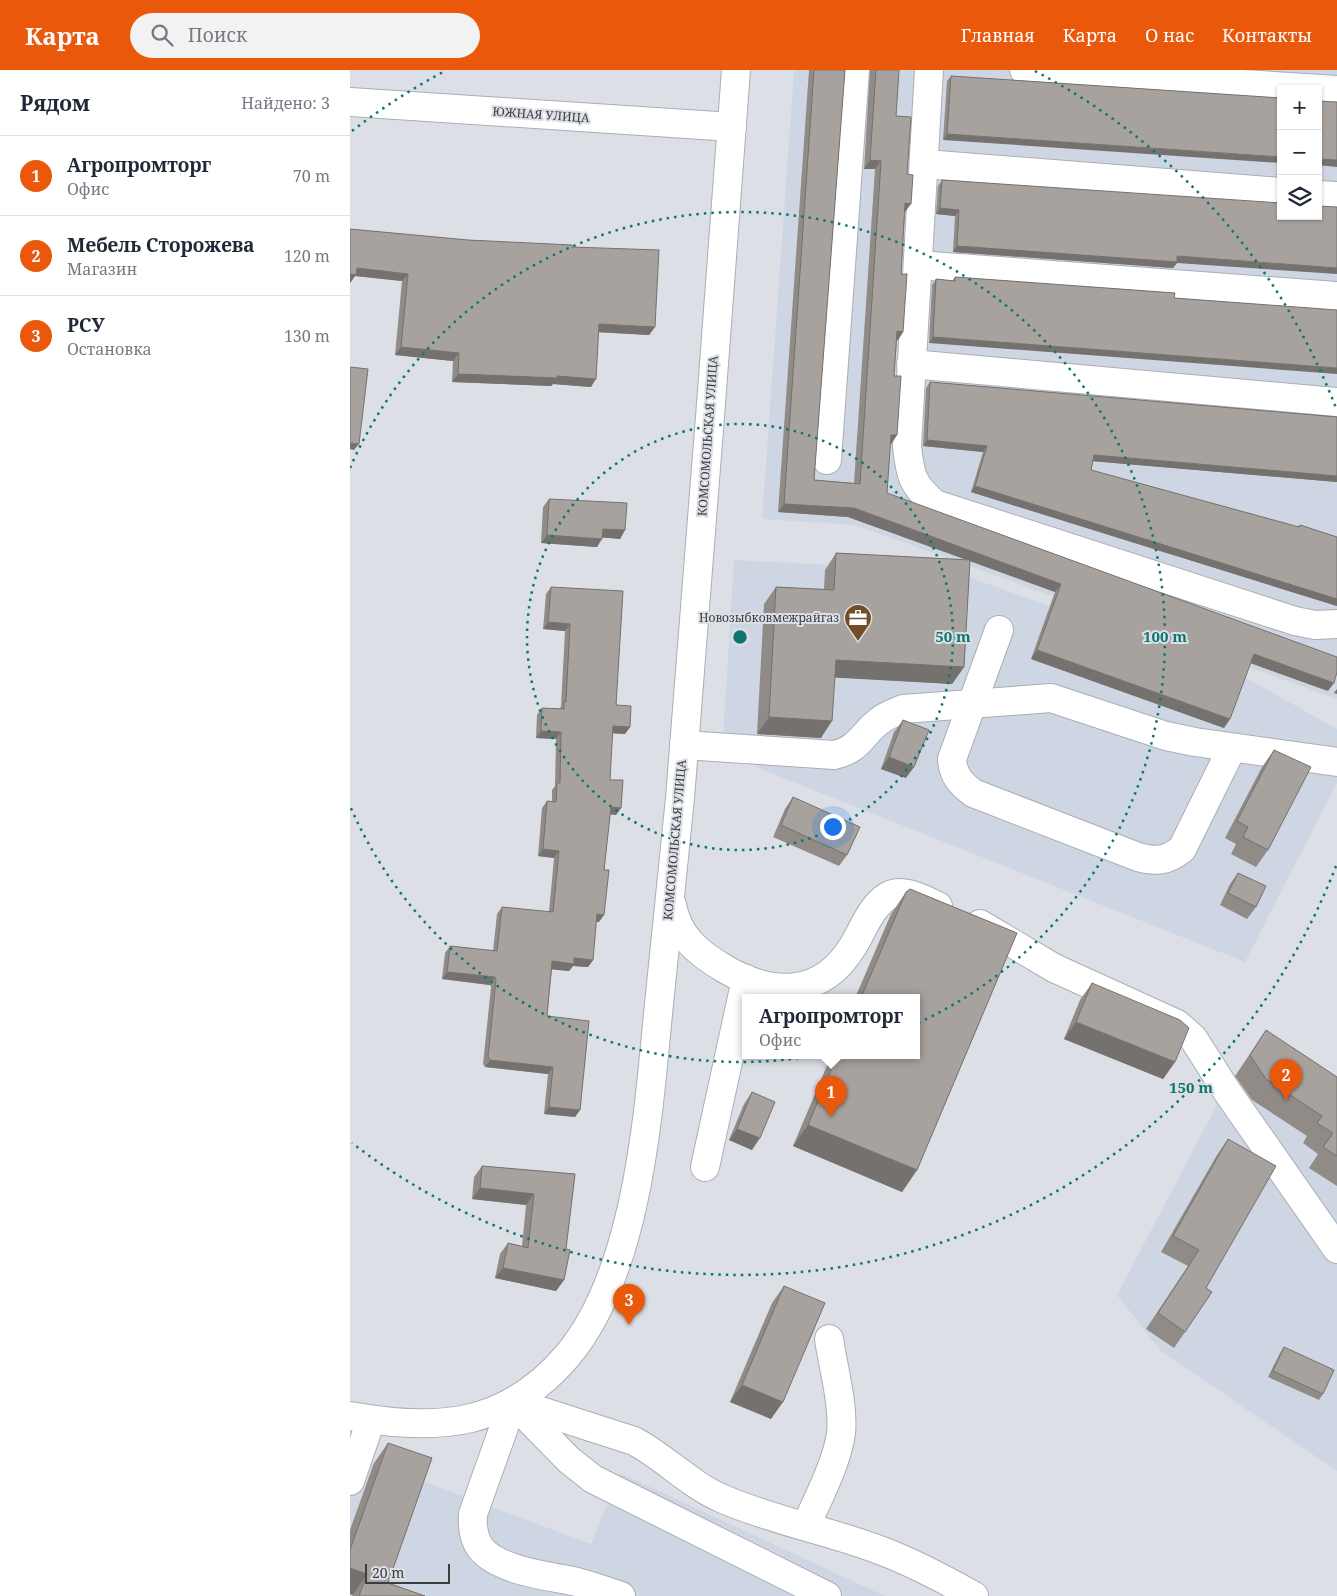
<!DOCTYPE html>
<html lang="ru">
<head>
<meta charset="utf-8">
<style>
	:root { --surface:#fff; --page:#f2f2f3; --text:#1f2937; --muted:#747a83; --line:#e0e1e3; --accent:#ea580c }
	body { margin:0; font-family:"Noto Serif",serif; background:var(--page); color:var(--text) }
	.controls { position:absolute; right:15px; top:15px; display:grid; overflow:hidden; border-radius:0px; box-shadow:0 1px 4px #0004 }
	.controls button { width:45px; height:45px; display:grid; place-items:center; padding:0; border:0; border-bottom:1px solid var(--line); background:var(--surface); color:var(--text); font:25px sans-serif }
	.scale { position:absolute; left:15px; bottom:12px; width:85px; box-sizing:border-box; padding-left:5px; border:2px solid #3b3d3f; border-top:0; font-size:14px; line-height:18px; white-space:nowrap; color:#3b3d3f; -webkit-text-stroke:4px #dce0e6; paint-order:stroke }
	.you { position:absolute; left:482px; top:756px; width:18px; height:18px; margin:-12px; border:4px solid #fff; border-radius:50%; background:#1a73e8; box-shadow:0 0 0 8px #1a73e833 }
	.badge { display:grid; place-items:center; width:32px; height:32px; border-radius:50%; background:var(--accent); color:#fff; font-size:16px; font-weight:700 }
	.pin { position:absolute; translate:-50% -41px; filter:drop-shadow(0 1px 2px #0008) }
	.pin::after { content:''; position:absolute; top:26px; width:18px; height:15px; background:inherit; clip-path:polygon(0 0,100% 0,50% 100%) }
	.popup { position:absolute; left:392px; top:924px; width:178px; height:65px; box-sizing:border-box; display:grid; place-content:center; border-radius:0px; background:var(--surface); filter:drop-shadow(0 1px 4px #0005); font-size:16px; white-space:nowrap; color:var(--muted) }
	.popup b { font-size:19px; color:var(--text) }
	.popup::after { content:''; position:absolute; left:50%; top:100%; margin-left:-10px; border:10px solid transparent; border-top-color:var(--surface) }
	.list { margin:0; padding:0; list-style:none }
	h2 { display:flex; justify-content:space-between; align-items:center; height:65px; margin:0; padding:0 20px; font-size:21px }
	h2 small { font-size:16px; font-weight:400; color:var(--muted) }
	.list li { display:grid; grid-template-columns:32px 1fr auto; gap:15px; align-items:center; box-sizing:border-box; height:80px; padding:0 20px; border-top:1px solid var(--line) }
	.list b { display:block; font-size:19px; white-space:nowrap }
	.list p { margin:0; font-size:16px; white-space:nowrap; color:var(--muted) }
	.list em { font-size:16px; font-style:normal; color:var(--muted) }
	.icon { flex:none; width:28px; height:28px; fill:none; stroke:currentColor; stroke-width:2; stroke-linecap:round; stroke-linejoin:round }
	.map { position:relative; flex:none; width:987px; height:1526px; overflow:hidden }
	header { display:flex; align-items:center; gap:30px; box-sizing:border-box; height:70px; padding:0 25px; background:var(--accent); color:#fff }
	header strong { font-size:24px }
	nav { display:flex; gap:28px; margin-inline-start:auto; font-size:18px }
	.search { width:350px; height:45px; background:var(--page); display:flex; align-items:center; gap:12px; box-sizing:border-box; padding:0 18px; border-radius:28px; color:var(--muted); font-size:19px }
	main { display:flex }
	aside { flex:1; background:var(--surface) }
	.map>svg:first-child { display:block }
</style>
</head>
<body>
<header>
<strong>Карта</strong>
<div class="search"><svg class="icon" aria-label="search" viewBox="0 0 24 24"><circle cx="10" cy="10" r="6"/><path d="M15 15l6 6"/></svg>Поиск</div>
<nav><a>Главная</a><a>Карта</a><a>О нас</a><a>Контакты</a></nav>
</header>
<main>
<aside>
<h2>Рядом<small>Найдено: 3</small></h2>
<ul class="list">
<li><span class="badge">1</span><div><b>Агропромторг</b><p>Офис</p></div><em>70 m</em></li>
<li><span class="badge">2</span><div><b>Мебель Сторожева</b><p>Магазин</p></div><em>120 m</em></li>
<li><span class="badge">3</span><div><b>РСУ</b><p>Остановка</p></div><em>130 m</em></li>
</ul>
</aside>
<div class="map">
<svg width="987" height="1526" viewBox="0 0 987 1526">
	<rect width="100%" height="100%" fill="#dce0e6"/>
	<g fill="#cfd6e3" fill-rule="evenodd">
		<path d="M444,0H987V629L505,455L412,449ZM931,19H968V146H931Z"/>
		<path d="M384,490L602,501L893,606L987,659V713L895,892L406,697L407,671L373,668Z"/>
		<path d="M902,981L987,1037V1401L811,1281L767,1225L870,1029Z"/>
		<path d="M0,1384L241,1474L270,1403L535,1526H0Z"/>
	</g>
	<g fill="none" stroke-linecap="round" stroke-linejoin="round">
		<defs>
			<g id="minor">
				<path d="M579,0L557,376C560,405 562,415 585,434L945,551L965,555L987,554"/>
				<path d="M674,0L987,20"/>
				<path d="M0,32L382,57"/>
				<path d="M575,94L931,122"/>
				<path d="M968,125L987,126"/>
				<path d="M568,195L987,226"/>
				<path d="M561,294L987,332"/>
				<path d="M477,390L505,0"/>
				<path d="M649,560L602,689C603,705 610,713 623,723L788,787C806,792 817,791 832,779L882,678"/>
				<path d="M334,675L484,685C508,680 511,666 528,652C536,645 544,643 553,639L701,628L816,666L845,672L987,692"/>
				<path d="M322,835C328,867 348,883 375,899C423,927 472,927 503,876C513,860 521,836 538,826C553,817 574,830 588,836"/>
				<path d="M630,854L704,898L827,954L843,968L876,1020L987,1179"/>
				<path d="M355,1097L396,909"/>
				<path d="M163,1332L284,1371C316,1388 340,1415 373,1429C424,1451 480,1461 532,1481C564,1493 594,1509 624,1526"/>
				<path d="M163,1332L123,1444C122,1457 124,1473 135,1483C157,1502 199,1506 227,1512C242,1516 256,1521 271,1526"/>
				<path d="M164,1334L219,1390L243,1409L477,1526"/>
				<path d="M0,1346C88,1362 157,1357 218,1285C287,1202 298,1048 308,944C316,872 323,800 330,728C351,485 367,243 386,0"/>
				<path d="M0,1411L21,1350"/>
				<path d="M456,1456C468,1428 487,1393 491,1363C494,1335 483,1297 479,1269"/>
			</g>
		</defs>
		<use href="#minor" stroke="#abaeb4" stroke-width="30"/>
		<use href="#minor" stroke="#fff" stroke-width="28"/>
	</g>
	<g fill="#908b87">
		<path d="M459,0H495L464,410L504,413L525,99H514L520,0H549L546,46L555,142L551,204L553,262L548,270H547L544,306L547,365L541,374H540L537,423L978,621L900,593L880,649L874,658L681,589L705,522L620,491L614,597L602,614L485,607L471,668L407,664L414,534L426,517L474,519L475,500L486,483L617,490L498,447L428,442Z"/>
		<path d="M601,6L931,28L593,70L597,11Z"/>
		<path d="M592,110L827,193L823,198L603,182L605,146L586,144L588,116Z"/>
		<path d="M0,159L118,170L222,177L305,257L299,265L249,262L241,317L203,314L201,316L102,312L103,291L45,285L52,211L5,206L0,213Z"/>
		<path d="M605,207L825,223L579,273L582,215L586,209L602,211Z"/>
		<path d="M580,312L987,347V412L743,391L741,400L948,457L950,455L987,467V536L621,422L633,382L573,376L576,318Z"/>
		<path d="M199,429L275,460L270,469L252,467L247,477L191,473L193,437Z"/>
		<path d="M201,517L280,657L275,664L262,663L260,710L271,738L266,745L260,744L249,852H246L243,890L238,897L223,896L219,901L202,899L197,946L230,1040L225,1047L194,1044L198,1004L135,997L133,994L141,917L140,915L92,909L95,883L100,876L143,881L147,844L152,837L199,842L204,788L188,786L192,738L197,731H202V720L205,716L206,669L186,668L187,645L192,638L210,639L211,636L215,561L193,559L196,524Z"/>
		<path d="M553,650L556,708L531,699L544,662Z"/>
		<path d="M924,680L918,780L906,797L881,784L886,774L875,768L912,697Z"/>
		<path d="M443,727L497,785L489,796L423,767L435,739Z"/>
		<path d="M888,803L906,837L897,849L870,835L880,814Z"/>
		<path d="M560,819L667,863L567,1100L552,1122L443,1076L481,986H566V928H505L541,844L556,822Z"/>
		<path d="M742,913L825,992L813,1009L714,969L730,930Z"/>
		<path d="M916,960L987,1007V1116L959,1098L968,1084L953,1073L957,1066L902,1030L885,1006Z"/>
		<path d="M402,1022V1080L379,1070L394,1034Z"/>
		<path d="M878,1069L856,1218L835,1262L824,1278L796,1259L838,1196L811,1182L867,1085Z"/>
		<path d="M132,1096L225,1104L216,1179L214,1210L206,1221L145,1208L150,1184L158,1173L172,1176L176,1135L122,1129L124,1107Z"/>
		<path d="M434,1216L421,1349L380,1332L422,1233Z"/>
		<path d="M934,1277L973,1324L969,1330L918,1307L930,1283Z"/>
		<path d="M38,1373V1513L75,1526H2L3,1525L0,1524V1460L24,1393Z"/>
	</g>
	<g fill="#75716e">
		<path d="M597,64L931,87V93L593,70Z"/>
		<path d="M968,89L987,90V97L968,95Z"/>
		<path d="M520,90L531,91L525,99H514Z"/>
		<path d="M555,133L561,134L555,142Z"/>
		<path d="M590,138L609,140L605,146L586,144Z"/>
		<path d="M607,176L827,186L987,198V204L827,193L823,198L603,182Z"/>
		<path d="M7,198L58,204L52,211L5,206L0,213V204Z"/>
		<path d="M249,254L305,257L299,265L244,262Z"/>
		<path d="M547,261L553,262L548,270H541Z"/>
		<path d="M583,267L987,298V304L579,273Z"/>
		<path d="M51,277L109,283L103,291L45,285Z"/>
		<path d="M108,304L207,306L246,309L241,317L203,314L201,316L102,312Z"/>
		<path d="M541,365H547L541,374L535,373Z"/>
		<path d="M577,370L637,376L633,382L573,376Z"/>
		<path d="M0,373L9,374L4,380L0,379Z"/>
		<path d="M744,385L987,406V412L740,391Z"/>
		<path d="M625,416L987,529V536L621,422Z"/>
		<path d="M434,434L504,438L711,514L705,522L498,447L428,442Z"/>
		<path d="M253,459L275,460L270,469L247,467Z"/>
		<path d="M197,465L252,469L247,477L191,473Z"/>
		<path d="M198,552L220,554L215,561L193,559Z"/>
		<path d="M687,580L880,649L874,658L681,589Z"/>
		<path d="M904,584L984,613L978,621L898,592Z"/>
		<path d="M486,590L614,597L602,614L474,607Z"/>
		<path d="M987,619V624L984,623Z"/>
		<path d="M419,647L482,651L471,668L407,664Z"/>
		<path d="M263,656L280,657L275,664L258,663Z"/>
		<path d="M191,661L211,662L206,669L186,668Z"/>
		<path d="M539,687L564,697L556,708L531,699Z"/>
		<path d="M261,737L271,738L266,745L256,744Z"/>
		<path d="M193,779L209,781L204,788L188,786Z"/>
		<path d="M247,844L254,845L249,852L242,851Z"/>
		<path d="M224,888L243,890L238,897L223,896L219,901L197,899L202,891Z"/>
		<path d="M97,902L145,907L140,915L92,909Z"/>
		<path d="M726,952L825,992L813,1009L714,969Z"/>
		<path d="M140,990L203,997L198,1004L135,997Z"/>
		<path d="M199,1037L230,1040L225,1047L194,1044Z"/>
		<path d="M458,1055L567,1100L552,1122L443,1076Z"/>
		<path d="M387,1059L410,1068L402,1080L379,1070Z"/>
		<path d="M130,1118L184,1124L176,1135L122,1129Z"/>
		<path d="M153,1198L214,1210L206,1221L145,1208Z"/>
		<path d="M392,1315L433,1332L421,1349L380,1332Z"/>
		<path d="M0,1498L17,1504L3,1525L0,1524Z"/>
	</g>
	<g fill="#a7a29d" stroke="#75716e">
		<path d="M464,0H495L464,410L510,414L531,91L520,90L526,0H549L546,46L561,47L557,104L563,105L561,134L555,133L551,204H557L553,262L547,261L544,306H551L547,365H541L537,423L987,587V602L984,613L904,584L880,649L687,580L711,514L504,438L434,434Z"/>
		<path d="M601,6L931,28V87L597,64Z"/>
		<path d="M968,31L987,32V90L968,89Z"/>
		<path d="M592,110L931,133V146H968V136L987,137V198L827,186V192L607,176L609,140L590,138Z"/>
		<path d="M0,159L118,170L222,175V177L309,180L305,257L249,254L246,309L207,306V308L108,304L109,283L51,277L58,204L7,198L6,205L0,204Z"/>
		<path d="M605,207L825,223L824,228L987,240V298L583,267L586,209L605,211Z"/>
		<path d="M0,297L18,299L9,374L0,373Z"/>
		<path d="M580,312L987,347V406L744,385L741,400L949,457L950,455L987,467V529L625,416L637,376L577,370Z"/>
		<path d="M199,429L277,433L275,460L253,459L252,469L197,465Z"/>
		<path d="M486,483L620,490L614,597L486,590L482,651L419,647L426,517L484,520Z"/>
		<path d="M201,517L273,521L266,635L281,636L280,657L263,656L260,710H273L271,738L261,737L254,800H259L254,845L247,844L243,890L224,888V894L202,891L197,946L239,951L230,1040L199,1037L203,997L140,990L138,987L146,910L145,907L97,902L100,876L147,881L152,837L203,842L209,781L193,779L197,731L206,732L207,713H210L211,662L191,661L192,638L214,639V632H216L220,554L198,552Z"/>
		<path d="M553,650L579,660L564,697L539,687Z"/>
		<path d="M924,680L961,697L918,780L893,767L898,757L887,751Z"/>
		<path d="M443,727L510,757L497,785L431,755Z"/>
		<path d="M888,803L916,816L906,837L878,823Z"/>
		<path d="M560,819L667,863L567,1100L458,1055L487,986H566V928H511L556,822Z"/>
		<path d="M742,913L830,950L839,958L825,992L726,952Z"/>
		<path d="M916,960L987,1007V1086L973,1077L983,1063L967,1053L972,1046L916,1009L900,985Z"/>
		<path d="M402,1022L425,1032L410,1068L387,1059Z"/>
		<path d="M878,1069L926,1096L856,1218L862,1222L835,1262L808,1243L849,1180L823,1166Z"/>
		<path d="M132,1096L225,1104L216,1179L220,1180L214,1210L153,1198L158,1173L178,1178L184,1124L130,1118Z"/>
		<path d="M434,1216L475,1233L433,1332L392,1315Z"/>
		<path d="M934,1277L984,1300L973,1324L923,1301Z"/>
		<path d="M38,1373L82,1388L38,1513L75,1526H9L17,1504L0,1498V1480Z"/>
	</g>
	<g fill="none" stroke="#0f766e" stroke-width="2.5" stroke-dasharray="2.5 5">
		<circle cx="390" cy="567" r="213"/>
		<path d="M0 398A425 425 0 1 1 0 736"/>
		<path d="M986 796A638 638 0 0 1 2 1073M2 61A638 638 0 0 1 95 1M685 1A638 638 0 0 1 986 338"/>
	</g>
	<defs>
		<symbol id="office-pin" viewBox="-11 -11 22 30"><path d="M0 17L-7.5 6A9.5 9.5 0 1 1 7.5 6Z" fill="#704f26" stroke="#dce0e6"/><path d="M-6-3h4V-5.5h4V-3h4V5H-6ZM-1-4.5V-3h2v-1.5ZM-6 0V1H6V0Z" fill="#fff"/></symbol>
	</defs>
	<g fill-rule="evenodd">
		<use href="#office-pin" x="492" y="532" width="32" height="43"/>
	</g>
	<g text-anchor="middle" stroke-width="4" stroke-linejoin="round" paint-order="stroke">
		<g font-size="12" fill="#3b3d3f" stroke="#dce0e6">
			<text transform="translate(191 45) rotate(4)" y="4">ЮЖНАЯ УЛИЦА</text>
			<text transform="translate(358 366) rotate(-86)" y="4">КОМСОМОЛЬСКАЯ УЛИЦА</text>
			<text transform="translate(325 770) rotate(-85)" y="4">КОМСОМОЛЬСКАЯ УЛИЦА</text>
		</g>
		<g font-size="12" fill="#3b3d3f" stroke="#dce0e6" text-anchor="end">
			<text x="489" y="552">Новозыбковмежрайгаз</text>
		</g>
	</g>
	<circle cx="390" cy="567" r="8" fill="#0f766e" stroke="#dce0e6" stroke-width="2.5"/>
	<g font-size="15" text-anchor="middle" font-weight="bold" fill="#0f766e" stroke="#dce0e6" stroke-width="4" stroke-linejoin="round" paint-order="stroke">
		<text x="603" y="572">50 m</text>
		<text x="815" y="572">100 m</text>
		<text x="841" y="1023">150 m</text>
	</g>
</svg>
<div class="controls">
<button>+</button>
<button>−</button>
<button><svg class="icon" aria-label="layers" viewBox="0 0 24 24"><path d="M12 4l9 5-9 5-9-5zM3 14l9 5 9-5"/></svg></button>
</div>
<div class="scale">20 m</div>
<div class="you"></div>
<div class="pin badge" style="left:481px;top:1047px">1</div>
<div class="popup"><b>Агропромторг</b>Офис</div>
<div class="pin badge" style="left:936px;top:1030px">2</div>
<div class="pin badge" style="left:279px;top:1255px">3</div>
</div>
</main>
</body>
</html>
